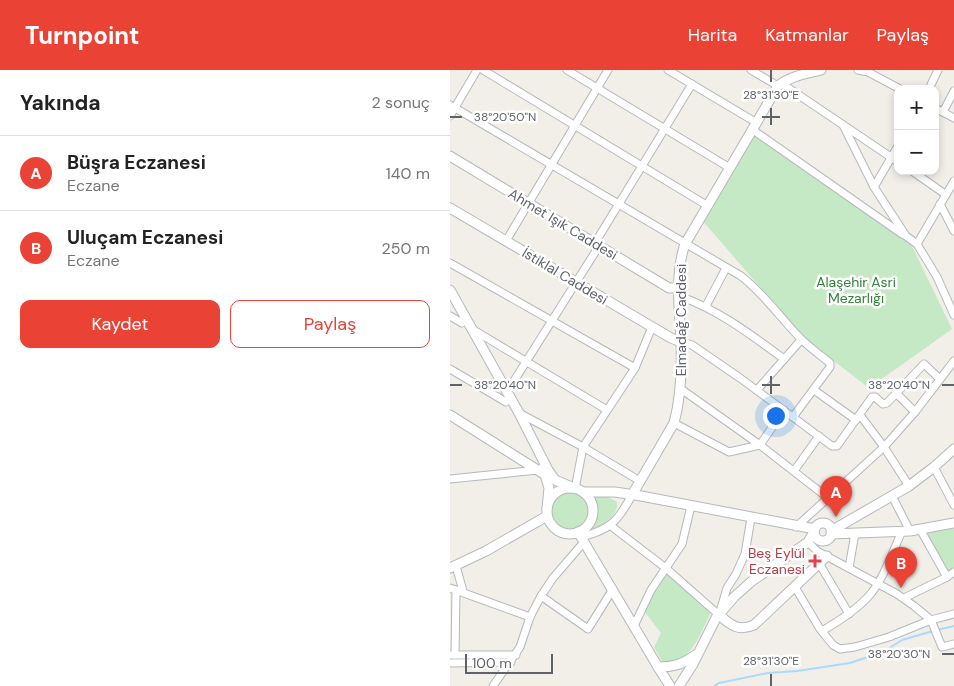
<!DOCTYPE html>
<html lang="tr">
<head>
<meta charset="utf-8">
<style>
	:root { --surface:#fff; --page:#f2f2f2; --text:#222; --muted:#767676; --line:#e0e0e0; --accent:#ea4335 }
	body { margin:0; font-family:"DM Sans",sans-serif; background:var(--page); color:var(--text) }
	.controls { position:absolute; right:15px; top:15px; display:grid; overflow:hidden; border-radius:10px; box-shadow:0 2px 8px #0003 }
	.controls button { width:45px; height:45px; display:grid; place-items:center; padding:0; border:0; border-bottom:1px solid var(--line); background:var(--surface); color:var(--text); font:25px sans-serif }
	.scale { position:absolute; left:15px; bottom:12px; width:88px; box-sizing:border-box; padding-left:5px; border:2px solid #5f6368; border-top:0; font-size:14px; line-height:18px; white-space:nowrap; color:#5f6368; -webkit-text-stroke:4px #fff; paint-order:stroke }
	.you { position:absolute; left:325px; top:345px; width:18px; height:18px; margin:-12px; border:4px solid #fff; border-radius:50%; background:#1a73e8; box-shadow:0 0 0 8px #1a73e833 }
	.badge { display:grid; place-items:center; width:32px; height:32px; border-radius:50%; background:var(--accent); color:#fff; font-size:16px; font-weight:700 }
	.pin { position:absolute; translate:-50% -41px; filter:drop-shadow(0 1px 2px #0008) }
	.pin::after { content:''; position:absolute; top:26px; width:18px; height:15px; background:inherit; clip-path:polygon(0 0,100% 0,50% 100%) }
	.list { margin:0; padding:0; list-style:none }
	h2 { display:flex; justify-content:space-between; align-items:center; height:65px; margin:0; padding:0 20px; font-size:21px }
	h2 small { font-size:16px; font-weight:400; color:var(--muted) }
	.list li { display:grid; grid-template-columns:32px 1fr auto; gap:15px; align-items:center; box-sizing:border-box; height:75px; padding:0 20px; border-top:1px solid var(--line) }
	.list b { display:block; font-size:19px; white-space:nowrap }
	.list p { margin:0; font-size:16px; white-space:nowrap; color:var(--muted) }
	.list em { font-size:16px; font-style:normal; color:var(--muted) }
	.actions { display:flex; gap:10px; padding:15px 20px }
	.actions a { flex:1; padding:11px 0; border:1px solid var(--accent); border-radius:10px; text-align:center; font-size:18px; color:var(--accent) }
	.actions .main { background:var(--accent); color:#fff }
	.map { position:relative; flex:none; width:504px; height:616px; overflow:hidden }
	header { display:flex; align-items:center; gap:30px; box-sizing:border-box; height:70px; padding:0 25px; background:var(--accent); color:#fff }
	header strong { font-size:24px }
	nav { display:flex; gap:28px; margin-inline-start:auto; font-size:18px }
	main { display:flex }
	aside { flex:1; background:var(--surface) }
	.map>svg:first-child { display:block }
</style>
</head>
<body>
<header>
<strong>Turnpoint</strong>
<nav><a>Harita</a><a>Katmanlar</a><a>Paylaş</a></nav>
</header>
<main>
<aside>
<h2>Yakında<small>2 sonuç</small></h2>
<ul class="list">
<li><span class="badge">A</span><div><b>Büşra Eczanesi</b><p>Eczane</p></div><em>140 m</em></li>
<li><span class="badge">B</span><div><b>Uluçam Eczanesi</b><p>Eczane</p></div><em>250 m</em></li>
</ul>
<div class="actions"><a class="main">Kaydet</a><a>Paylaş</a></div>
</aside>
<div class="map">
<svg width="504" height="616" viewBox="0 0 504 616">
	<rect width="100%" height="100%" fill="#f1efe8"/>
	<g fill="#c5e8c5">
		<path d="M303,65L461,174L502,259L419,318L354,268L252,150Z"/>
		<circle cx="119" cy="441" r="19"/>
		<path d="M156,426L167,432C169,446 152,455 141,461L147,444L144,427Z"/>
		<path d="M504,458V497L498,501L477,463Z"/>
		<path d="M218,504L261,542C250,564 242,593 213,593L204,577L211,563L194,541C199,532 207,505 218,504Z"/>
	</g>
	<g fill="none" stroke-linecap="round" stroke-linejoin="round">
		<g stroke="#aadaff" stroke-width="2">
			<path d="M487,560L504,556"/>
			<path d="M264,616L269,613L318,603L347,601L400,593L433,582L452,570L483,561"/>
		</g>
		<defs>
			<g id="minor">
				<path d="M33,0L258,136"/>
				<path d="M117,0L280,98"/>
				<path d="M218,0L307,53"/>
				<path d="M301,0L328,16"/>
				<path d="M408,0L418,2L450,19"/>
				<path d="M331,13L448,92"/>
				<path d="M479,19L488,0"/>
				<path d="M0,35L291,206C314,224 330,247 350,268C359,277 370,285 380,293V297L343,347"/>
				<path d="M485,38L504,48"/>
				<path d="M493,42L504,21"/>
				<path d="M0,46L27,0"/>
				<path d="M393,55L424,117L456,166L467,174L487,207L504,245"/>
				<path d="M303,60L452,164"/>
				<path d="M462,101L495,124"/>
				<path d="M424,117L448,76"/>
				<path d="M490,134L504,161"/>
				<path d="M56,171L158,0"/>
				<path d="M145,173L242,14"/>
				<path d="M467,174L504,111"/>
				<path d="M0,193L185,298"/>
				<path d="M229,226C269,240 300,264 334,289"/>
				<path d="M256,236L276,198"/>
				<path d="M0,246L12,253"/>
				<path d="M22,259L157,340"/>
				<path d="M231,272L242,275L290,308L382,376H387L422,327H425L433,334L437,333L474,294L490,309"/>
				<path d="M0,299L56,332"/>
				<path d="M231,319L310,375L378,428"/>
				<path d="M307,320L351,270"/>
				<path d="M364,320L406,350"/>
				<path d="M57,322L149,176"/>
				<path d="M446,323L465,342"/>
				<path d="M69,343L133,377L190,411"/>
				<path d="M410,345L434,377L459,416"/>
				<path d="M224,353L279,382L310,375L334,340"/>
				<path d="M484,397L504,435"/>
				<path d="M344,401L369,366"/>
				<path d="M0,409L88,400"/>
				<path d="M125,419L133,377L185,298L202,257"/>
				<path d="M442,426L460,461"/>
				<path d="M161,456L217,499L269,545L277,518L286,504L295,484L301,448"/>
				<path d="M346,457L434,377L465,342L504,291"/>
				<path d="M470,459L497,507"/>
				<path d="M132,467C161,459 168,451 182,425"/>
				<path d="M358,472L367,481L447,524L464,536L481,550L492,577L504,574"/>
				<path d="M369,493L399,544"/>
				<path d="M6,496L13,521"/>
				<path d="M399,498L405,463"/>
				<path d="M345,517L370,559L383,575L390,579L405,577L439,567L481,550L504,544"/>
				<path d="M0,518L80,547"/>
				<path d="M91,526L138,559L163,519"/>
				<path d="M454,528L497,507L504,502"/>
				<path d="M184,556L201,520L232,474L241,436"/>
				<path d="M372,561C389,551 405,541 418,527C433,511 443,481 452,461"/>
				<path d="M0,585H66"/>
				<path d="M5,585L6,520"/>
				<path d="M0,593L61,592"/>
				<path d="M43,616L70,577L80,547L91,526L103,508L134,472"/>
			</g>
			<g id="tertiary">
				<path d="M0,86L219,218H228"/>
				<path d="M0,138L221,268L231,272"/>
				<path d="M0,220L69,343L98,400L105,410L124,418"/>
				<path d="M0,345L97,406"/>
				<path d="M93,398L99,418L97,439"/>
				<circle cx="120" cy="441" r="23"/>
				<path d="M133,422H165L191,426L365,459"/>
				<path d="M182,425L224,353C231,327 232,300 231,273C230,240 224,206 235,174L328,16C340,6 356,4 371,0"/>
				<circle cx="373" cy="462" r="9"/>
				<path d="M381,461L459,416L484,397L504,379"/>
				<path d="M128,462L208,597L220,616"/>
				<path d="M381,464L460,461L504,453"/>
				<path d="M0,498L36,481L97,446"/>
				<path d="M269,545C281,555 288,562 304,555L377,486"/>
				<path d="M208,597C225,597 233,594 247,584"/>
				<path d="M229,616L243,594L266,548L284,527L302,511L358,472L364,462"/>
			</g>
		</defs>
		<use href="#minor" stroke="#b5b8bc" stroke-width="9"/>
		<use href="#tertiary" stroke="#b5b8bc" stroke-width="11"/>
		<use href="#minor" stroke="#fff" stroke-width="7"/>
		<use href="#tertiary" stroke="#fff" stroke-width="9"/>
	</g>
	<path fill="none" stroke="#5f6368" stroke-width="2" d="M321,0V12M321,38V55M0,47H12M312,47H330M321,306V324M0,315H12M312,315H330M492,315H504M492,584H504M321,604V616"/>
	<path fill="#e0444e" stroke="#fff" stroke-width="2" d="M362.5 483.5h5v5h5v5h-5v5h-5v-5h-5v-5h5z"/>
	<g text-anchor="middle" stroke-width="5" stroke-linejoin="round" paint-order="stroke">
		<g font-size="14" fill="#5f6368" stroke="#fff">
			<text transform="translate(113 154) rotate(31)" y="5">Ahmet Işık Caddesi</text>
			<text transform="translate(115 206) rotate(31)" y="5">İstiklal Caddesi</text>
			<text transform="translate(231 250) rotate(-90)" y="5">Elmadağ Caddesi</text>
		</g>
		<g font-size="14" fill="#348238" stroke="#fff">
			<text x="406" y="217">Alaşehir Asri<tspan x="406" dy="16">Mezarlığı</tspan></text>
		</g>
		<g font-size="14" fill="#be3a42" stroke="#fff" text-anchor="end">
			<text x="355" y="488">Beş Eylül<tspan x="355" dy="16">Eczanesi</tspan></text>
		</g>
	</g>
	<g font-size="12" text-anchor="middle" fill="#5f6368" stroke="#fff" stroke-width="5" stroke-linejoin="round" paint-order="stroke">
		<text x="321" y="29">28°31'30"E</text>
		<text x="55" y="51">38°20'50"N</text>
		<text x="55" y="319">38°20'40"N</text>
		<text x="449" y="319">38°20'40"N</text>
		<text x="449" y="588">38°20'30"N</text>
		<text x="321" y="595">28°31'30"E</text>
	</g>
</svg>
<div class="controls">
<button>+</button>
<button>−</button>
</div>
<div class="scale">100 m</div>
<div class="you"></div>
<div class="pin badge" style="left:386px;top:447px">A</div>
<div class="pin badge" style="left:451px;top:518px">B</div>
</div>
</main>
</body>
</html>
